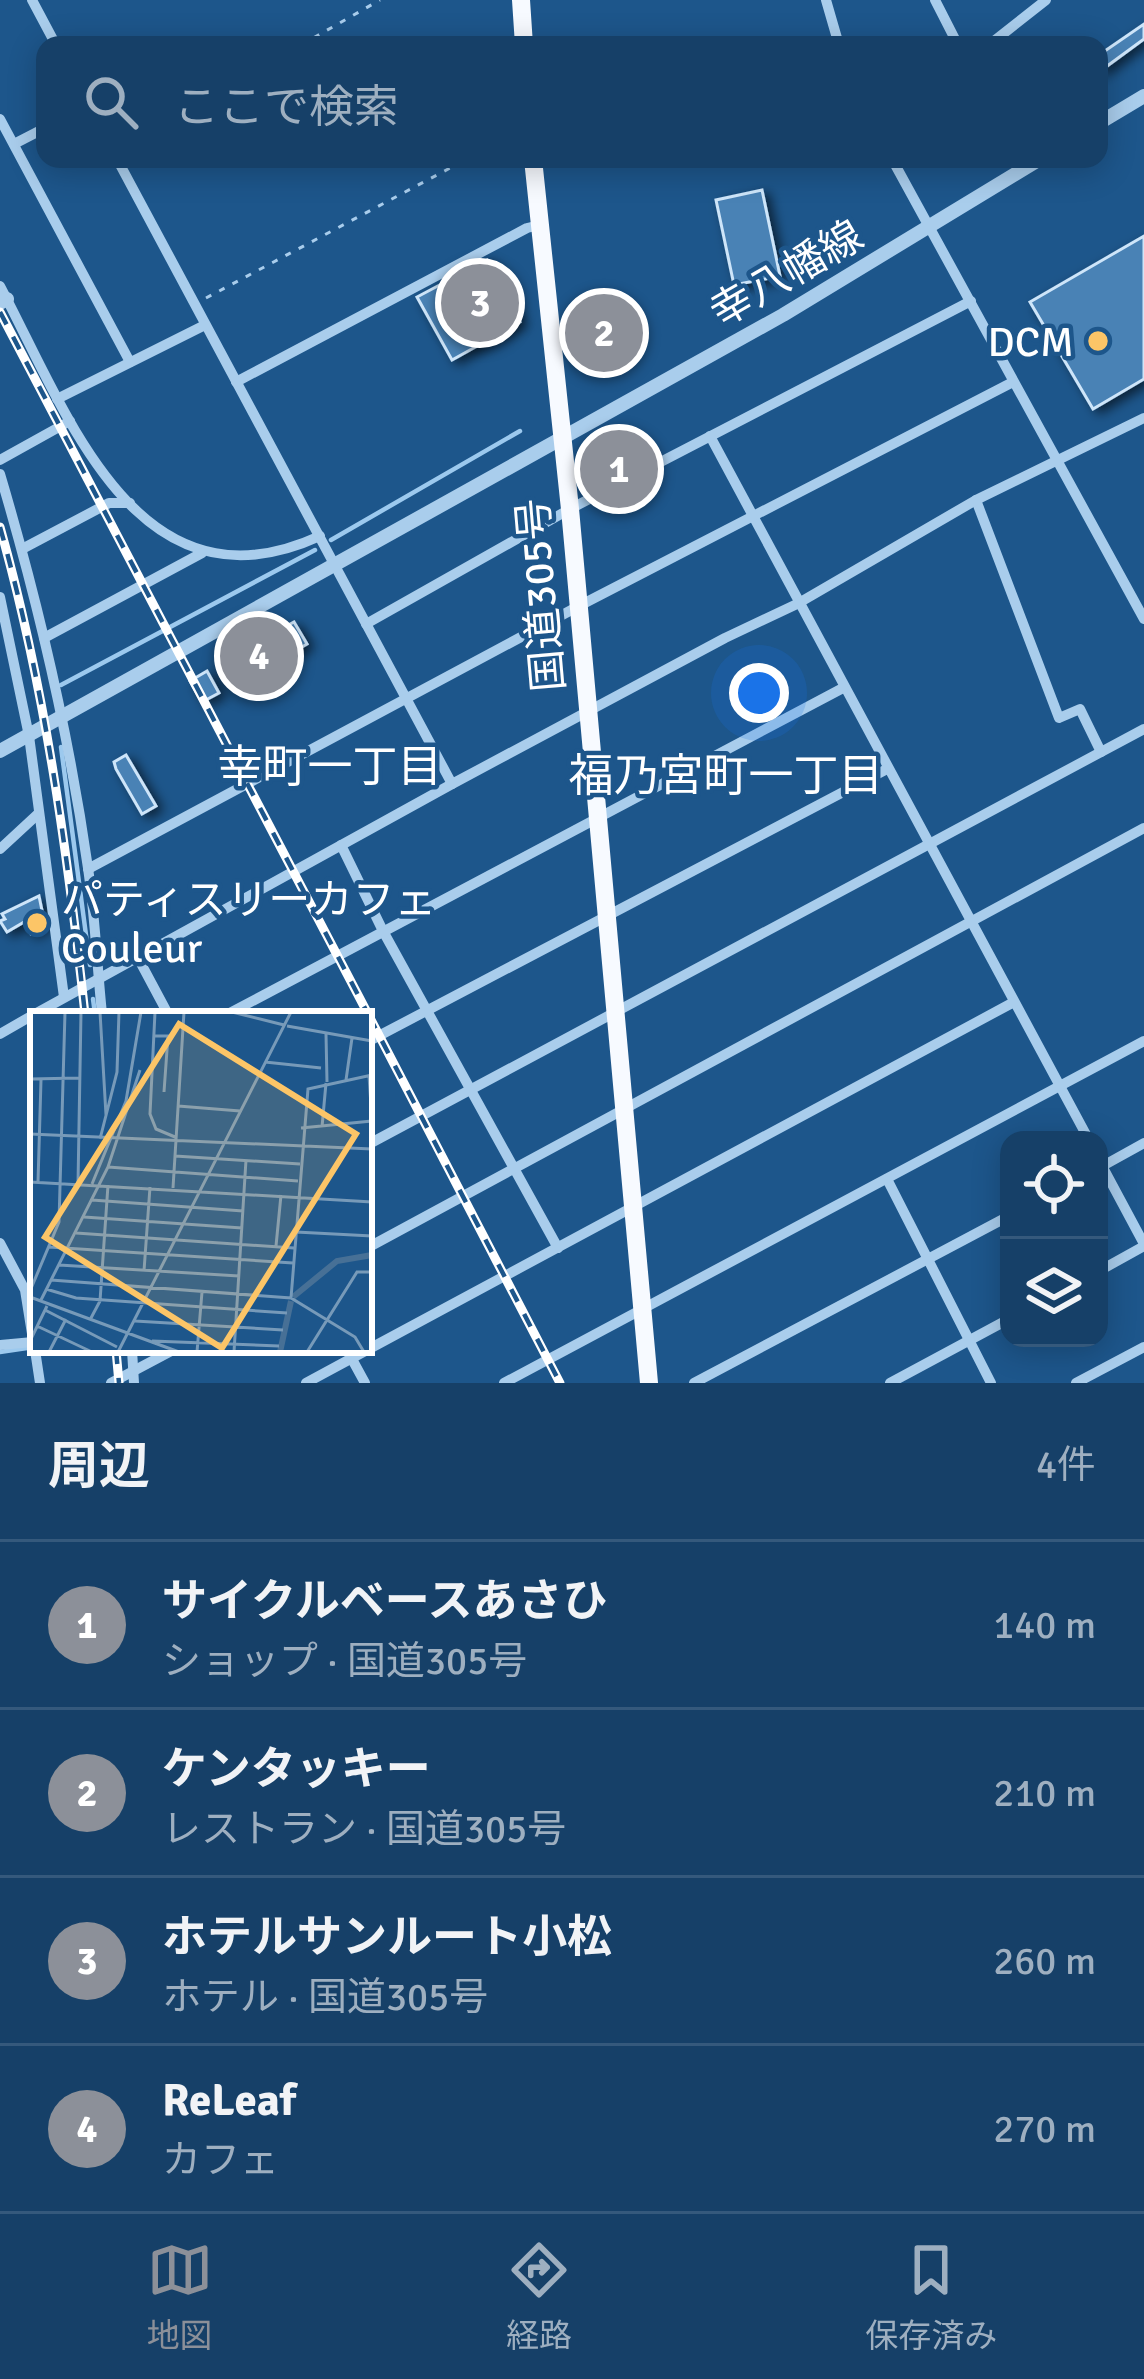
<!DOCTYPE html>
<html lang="ja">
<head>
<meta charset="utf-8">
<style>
	:root { --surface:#164068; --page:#1f476e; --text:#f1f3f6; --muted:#9eafc0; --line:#35597c; --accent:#8c9099 }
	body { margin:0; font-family:Signika,"Noto Sans JP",sans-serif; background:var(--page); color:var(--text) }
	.controls { position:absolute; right:36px; bottom:36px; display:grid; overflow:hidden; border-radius:24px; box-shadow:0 6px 30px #0003 }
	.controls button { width:108px; height:108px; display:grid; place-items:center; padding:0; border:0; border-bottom:3px solid var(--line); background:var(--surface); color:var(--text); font:60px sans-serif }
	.you { position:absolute; left:759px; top:693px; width:42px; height:42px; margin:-30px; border:9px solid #fff; border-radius:50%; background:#1a73e8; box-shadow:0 0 0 18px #1a73e833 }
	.badge { display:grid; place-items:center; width:78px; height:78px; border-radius:50%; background:var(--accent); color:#fff; font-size:39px; font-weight:700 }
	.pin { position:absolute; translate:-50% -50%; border:6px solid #fff; box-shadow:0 3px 12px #0006 }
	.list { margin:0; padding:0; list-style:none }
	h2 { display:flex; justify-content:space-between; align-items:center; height:156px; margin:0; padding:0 48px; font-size:51px }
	h2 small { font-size:39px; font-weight:400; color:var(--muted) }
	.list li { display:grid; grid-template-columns:78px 1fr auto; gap:36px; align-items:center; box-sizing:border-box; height:168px; padding:0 48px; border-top:3px solid var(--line) }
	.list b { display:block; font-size:45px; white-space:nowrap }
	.list p { margin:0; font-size:39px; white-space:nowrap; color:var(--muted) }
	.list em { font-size:39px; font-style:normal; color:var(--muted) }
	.icon { flex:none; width:66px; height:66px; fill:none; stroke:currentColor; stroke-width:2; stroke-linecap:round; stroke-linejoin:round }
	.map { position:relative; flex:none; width:1144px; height:1383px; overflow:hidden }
	.search { position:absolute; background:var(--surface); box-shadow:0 6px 30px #0003; left:36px; right:36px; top:36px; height:132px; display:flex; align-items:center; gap:30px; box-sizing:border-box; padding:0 42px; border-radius:24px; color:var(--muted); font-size:45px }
	.sheet { height:828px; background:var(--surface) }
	nav { display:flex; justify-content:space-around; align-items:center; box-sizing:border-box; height:168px; border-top:3px solid var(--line); background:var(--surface); font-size:33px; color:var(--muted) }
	nav a { display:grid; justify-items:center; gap:6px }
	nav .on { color:var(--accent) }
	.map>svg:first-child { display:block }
</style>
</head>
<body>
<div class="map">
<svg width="1144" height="1383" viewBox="0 0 1144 1383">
	<defs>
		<filter id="shadow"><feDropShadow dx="6" dy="4" stdDeviation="6" flood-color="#0009"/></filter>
	</defs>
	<rect width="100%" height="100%" fill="#1d568b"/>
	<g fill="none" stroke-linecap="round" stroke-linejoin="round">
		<g stroke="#9cc9ee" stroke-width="4.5">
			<path d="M331,540L520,431"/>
			<path d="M61,685L315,550"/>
			<path d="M61,747L90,965"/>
			<path d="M93,999L95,1014"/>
			<path d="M0,1352L27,1348"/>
		</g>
	</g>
	<g fill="#4a82b5" stroke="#cee5f9" stroke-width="3" filter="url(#shadow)">
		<path d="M1144,24V39L1099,72V55Z"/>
		<path d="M762,190L780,276L734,285L716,200Z"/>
		<path d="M1144,236V379L1093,409L1030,302Z"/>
		<path d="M487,260L520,322L452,360L417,297Z"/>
		<path d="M607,318L618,339L602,349L590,327Z"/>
		<path d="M294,622L307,644L257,673L244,649Z"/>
		<path d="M207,671L219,693L202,702L190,681Z"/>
		<path d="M126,755L156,806L142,814L116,769L114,762Z"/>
		<path d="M39,896L45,925L31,934L24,922L7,932L0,921L5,919L2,914Z"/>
	</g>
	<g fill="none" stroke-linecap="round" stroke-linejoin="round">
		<g stroke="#a9cdec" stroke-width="3" stroke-dasharray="6 9" stroke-linecap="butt">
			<path d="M301,45L380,0"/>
			<path d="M206,298L467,159"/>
		</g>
		<g stroke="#a9cdec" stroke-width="10">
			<path d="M32,0L56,45"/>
			<path d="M826,0L839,45"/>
			<path d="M935,0L958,45"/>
			<path d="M989,45L1046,0"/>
			<path d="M0,119L130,362"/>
			<path d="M14,144L45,128"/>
			<path d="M117,159L452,784"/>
			<path d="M892,159L1144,619"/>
			<path d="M0,286C67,412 137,620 320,536"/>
			<path d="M236,382L527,228L540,225"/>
			<path d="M57,399L205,325"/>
			<path d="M710,436L1089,1140"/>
			<path d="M0,460L70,421"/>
			<path d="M0,474C38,602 69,735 88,868C95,916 97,965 102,1014"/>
			<path d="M976,500L1059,718L1080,709L1101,752"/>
			<path d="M22,549L109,503H130"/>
			<path d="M0,597L29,736L64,997"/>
			<path d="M366,624L570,509L971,301"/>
			<path d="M44,638L202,553"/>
			<path d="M341,845L383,931L558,1248"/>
			<path d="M0,849L39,813"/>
			<path d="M88,869L577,607L1013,382"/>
			<path d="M137,956L168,1014"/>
			<path d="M35,1014L452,784L725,638L797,604L976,500L1144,418"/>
			<path d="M228,1014L843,688"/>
			<path d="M0,1034L33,1015"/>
			<path d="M369,1041L887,769"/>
			<path d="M369,1144L1144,729"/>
			<path d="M1099,1160L1144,1244"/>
			<path d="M1099,1168L1144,1143"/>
			<path d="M887,1179L991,1383"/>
			<path d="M0,1243L25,1290L33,1340"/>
			<path d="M369,1247L1144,828"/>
			<path d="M1099,1271L1144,1246"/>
			<path d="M0,1345L33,1342"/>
			<path d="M369,1349L1014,1002"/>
			<path d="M35,1350L40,1383"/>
			<path d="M132,1350L134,1383"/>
			<path d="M347,1350L365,1383"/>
			<path d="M111,1383L173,1350"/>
			<path d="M306,1383L367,1350"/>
			<path d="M504,1383L1144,1041"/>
			<path d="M694,1383L1009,1216"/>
			<path d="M890,1383L1009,1319"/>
			<path d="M1076,1383L1144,1347"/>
		</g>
		<g stroke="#a9cdec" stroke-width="14">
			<path d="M1099,123L1144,96"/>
			<path d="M0,303L7,299"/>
			<path d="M0,751L783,315L1040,159"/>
		</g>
		<g stroke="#f7faff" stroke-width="18">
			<path d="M521,0L524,45"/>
			<path d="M533,159L570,509L649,1383"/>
		</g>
		<defs>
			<g id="rail">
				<path d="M0,312L368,1014"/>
				<path d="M0,527C45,687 67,849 85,1014"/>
				<path d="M369,1016L560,1383"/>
				<path d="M116,1350L119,1383"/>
			</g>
		</defs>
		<use href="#rail" stroke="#fff" stroke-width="9"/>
		<use href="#rail" stroke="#1d568b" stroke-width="4.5" stroke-dasharray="14" stroke-linecap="butt"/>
	</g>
	<g fill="#fcc567" stroke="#1d568b" stroke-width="4.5">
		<circle cx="1098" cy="341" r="12"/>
		<circle cx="37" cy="923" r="12"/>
	</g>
	<g text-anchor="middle" stroke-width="9" stroke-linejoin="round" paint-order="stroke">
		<g font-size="42" fill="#fff" stroke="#1d568b">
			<text transform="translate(786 273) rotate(-30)" y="15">幸八幡線</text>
			<text transform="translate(540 595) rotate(-95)" y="15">国道305号</text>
		</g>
		<g font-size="42" fill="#fff" stroke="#1d568b" text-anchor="end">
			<text x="1074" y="356">DCM</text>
			<text x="61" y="914" text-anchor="start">パティスリーカフェ<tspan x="61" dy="48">Couleur</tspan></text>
		</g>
		<g font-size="45" fill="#fff" stroke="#1d568b">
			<text x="330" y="782">幸町一丁目</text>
			<text x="726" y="791">福乃宮町一丁目</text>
		</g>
	</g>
	<g transform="translate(30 1011)">
		<rect width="342" height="342" fill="#1d568b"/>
		<path fill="none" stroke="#477096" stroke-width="6" d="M263,286L307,250L342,244M250,341L261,290"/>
		<path fill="none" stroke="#779ab9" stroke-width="3" d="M70,1L76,104M125,1L120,103L126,118L145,126M202,1L254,14M257,15L342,30M296,23L297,71M123,25H138L134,81M235,51L291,57M339,65L342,109M0,68L49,67M316,69L322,27M148,95L210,100M292,116L296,72M271,117L342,110M0,123L342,138M70,128L87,61L89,1M145,145L270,153M78,156L268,170M0,171L342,191M8,171L11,69M48,173L51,1M62,173L96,90L111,1M143,177L154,1M62,189L213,200M54,206L212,217M266,221L342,225M46,222L264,237M246,235L251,184M19,236L263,252M29,254L209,265M114,260L120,176M21,269L261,287L325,326L334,341M16,278L46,287L257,302M0,280L29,211L35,1M0,286L149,341M261,287L278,78L342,64M11,289L78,156L110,59M15,299L87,336M61,307L70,290L78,174M105,310L253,319M7,315L62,341M0,330L17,295M122,330L249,335M19,341L36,308M88,341L261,1M167,341L172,281M204,341L216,149M277,341L327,261H342"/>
		<path fill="#fcc567" fill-opacity="0.15" stroke="#fcc567" stroke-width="6" d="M149,13L326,123L192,337L15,226Z"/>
		<rect width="342" height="342" fill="none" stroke="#fff" stroke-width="6"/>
	</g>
</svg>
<div class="controls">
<button><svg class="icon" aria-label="locate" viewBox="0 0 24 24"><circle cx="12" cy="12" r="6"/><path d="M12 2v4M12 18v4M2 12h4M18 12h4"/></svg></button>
<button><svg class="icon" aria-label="layers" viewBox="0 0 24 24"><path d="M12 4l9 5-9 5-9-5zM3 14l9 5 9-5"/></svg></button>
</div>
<div class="you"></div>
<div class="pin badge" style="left:619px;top:469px">1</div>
<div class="pin badge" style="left:604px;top:333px">2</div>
<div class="pin badge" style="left:480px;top:303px">3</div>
<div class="pin badge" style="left:259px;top:656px">4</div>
<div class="search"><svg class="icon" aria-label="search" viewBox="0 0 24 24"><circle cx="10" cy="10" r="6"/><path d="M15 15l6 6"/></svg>ここで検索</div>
</div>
<section class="sheet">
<h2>周辺<small>4件</small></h2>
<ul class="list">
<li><span class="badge">1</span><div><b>サイクルベースあさひ</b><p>ショップ · 国道305号</p></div><em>140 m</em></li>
<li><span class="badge">2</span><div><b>ケンタッキー</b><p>レストラン · 国道305号</p></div><em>210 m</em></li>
<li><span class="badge">3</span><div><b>ホテルサンルート小松</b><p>ホテル · 国道305号</p></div><em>260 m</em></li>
<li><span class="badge">4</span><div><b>ReLeaf</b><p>カフェ</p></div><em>270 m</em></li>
</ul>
</section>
<nav>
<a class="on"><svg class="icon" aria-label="map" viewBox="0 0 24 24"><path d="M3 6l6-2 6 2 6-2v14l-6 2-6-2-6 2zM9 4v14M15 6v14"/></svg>地図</a>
<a><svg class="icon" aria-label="directions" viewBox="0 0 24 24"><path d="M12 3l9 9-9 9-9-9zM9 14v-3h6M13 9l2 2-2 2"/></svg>経路</a>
<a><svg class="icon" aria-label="saved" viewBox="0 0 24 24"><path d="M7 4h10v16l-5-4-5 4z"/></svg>保存済み</a>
</nav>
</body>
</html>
